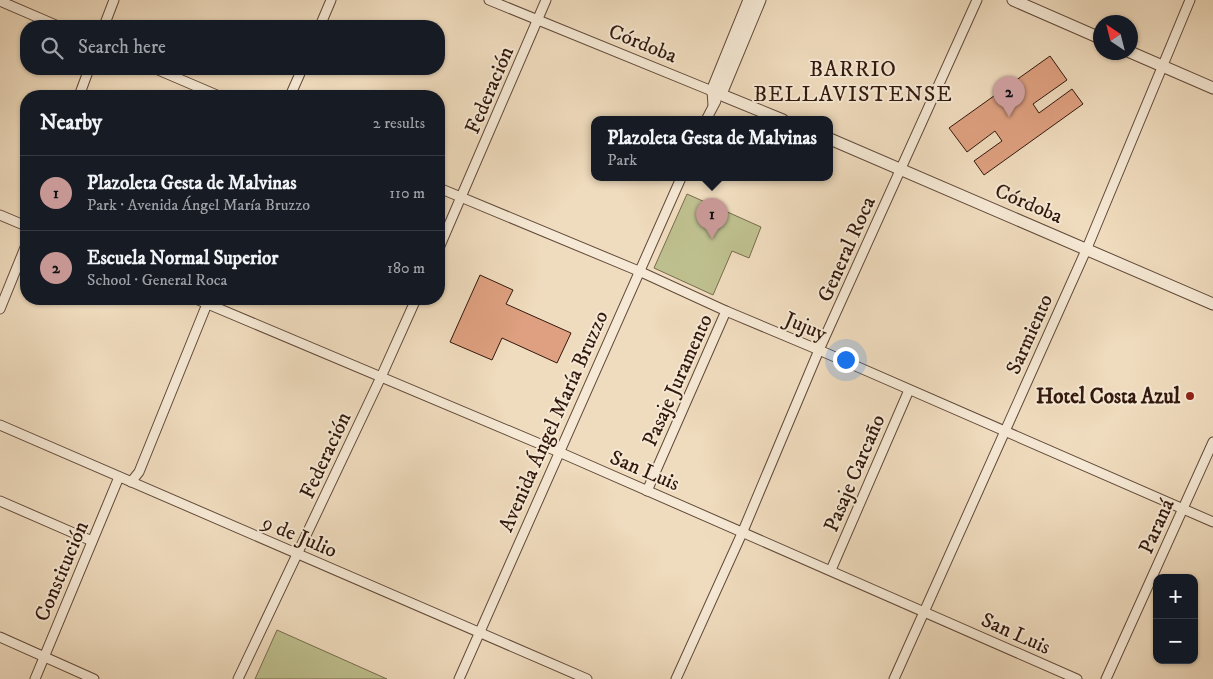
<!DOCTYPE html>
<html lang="en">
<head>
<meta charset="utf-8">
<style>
	:root { --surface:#171b24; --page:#20242c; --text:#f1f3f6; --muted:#9ea1a6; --line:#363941; --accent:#c59692 }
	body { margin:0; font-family:"IM FELL DW Pica",serif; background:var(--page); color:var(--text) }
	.controls { position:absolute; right:15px; bottom:15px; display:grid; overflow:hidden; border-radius:10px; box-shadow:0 1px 4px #0004 }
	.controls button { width:45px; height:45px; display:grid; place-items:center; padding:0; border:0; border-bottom:1px solid var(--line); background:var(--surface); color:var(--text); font:25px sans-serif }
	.compass { position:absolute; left:1093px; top:15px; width:45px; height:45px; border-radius:50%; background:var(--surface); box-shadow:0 1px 4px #0004; rotate:325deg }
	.you { position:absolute; left:845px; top:359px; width:18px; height:18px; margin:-12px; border:4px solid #fff; border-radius:50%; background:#1a73e8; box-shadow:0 0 0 8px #1a73e833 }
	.badge { display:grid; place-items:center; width:32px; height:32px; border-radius:50%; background:var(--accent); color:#111; font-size:16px; font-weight:700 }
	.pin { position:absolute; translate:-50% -41px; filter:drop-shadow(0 1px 2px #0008) }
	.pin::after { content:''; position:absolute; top:26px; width:18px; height:15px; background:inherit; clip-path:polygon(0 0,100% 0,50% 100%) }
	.popup { position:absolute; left:591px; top:116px; width:242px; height:65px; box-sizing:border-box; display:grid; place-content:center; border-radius:10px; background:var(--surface); filter:drop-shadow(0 1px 4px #0005); font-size:16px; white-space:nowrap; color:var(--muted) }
	.popup b { font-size:19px; color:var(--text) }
	.popup::after { content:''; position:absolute; left:50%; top:100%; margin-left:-10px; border:10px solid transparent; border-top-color:var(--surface) }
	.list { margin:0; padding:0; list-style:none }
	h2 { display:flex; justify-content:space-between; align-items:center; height:65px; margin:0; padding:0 20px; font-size:21px }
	h2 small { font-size:16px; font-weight:400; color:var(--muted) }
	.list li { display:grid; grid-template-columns:32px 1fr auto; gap:15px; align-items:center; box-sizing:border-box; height:75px; padding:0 20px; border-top:1px solid var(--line) }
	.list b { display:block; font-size:19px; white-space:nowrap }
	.list p { margin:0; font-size:16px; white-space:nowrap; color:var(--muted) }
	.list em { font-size:16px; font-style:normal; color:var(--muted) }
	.icon { flex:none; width:28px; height:28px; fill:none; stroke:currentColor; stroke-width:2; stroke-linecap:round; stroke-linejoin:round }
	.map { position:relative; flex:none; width:1213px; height:679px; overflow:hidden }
	.search { position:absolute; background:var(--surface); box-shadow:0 1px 4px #0004; left:20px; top:20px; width:425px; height:55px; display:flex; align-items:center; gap:12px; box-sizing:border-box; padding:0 18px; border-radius:20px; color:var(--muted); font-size:19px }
	.panel { position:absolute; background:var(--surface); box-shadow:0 1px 4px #0004; left:20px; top:90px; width:425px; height:215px; border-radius:20px }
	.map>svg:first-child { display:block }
</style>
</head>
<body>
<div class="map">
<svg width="1213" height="679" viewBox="0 0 1213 679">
	<rect width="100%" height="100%" fill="#efdbbd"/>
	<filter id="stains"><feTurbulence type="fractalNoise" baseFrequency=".004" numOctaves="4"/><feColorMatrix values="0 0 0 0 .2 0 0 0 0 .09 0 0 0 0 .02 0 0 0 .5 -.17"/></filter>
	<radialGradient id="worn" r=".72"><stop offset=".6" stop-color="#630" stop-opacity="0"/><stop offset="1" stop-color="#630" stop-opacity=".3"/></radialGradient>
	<g fill="#bebf8e" stroke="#786c4e">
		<path d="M687,194L761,227L749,258L732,251L713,295L654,268Z"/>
		<path d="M277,630L387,679H255Z"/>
	</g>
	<g fill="#dea080" stroke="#32180d">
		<path d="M1050,56L1067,80L1033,104L1039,113L1072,89L1083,104L984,175L974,161L1002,141L995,131L967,152L949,128Z"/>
		<path d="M480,275L513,290L506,304L571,333L557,363L502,338L492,360L450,342Z"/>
	</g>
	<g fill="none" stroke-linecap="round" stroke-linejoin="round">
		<defs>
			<g id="minor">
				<path d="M489,0L712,91L713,105"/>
				<path d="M0,1L58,26"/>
				<path d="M104,26L114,0"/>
				<path d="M320,26L331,0"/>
				<path d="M156,69L219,96"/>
				<path d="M79,96L89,69"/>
				<path d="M290,96L302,69"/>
				<path d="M706,120L716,101"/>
				<path d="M439,188L641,272L726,311L819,350L1213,522"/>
				<path d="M0,215L26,226"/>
				<path d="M439,248L546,0"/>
				<path d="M196,299L559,452L1077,679"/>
				<path d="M0,309L26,245"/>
				<path d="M0,425L587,679"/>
				<path d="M131,482L139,472L209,299"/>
				<path d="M647,491L726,311"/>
				<path d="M0,501L92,541"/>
				<path d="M831,570L909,390"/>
				<path d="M0,637L94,679"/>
				<path d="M35,679L119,477"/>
				<path d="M238,679L381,377L416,299"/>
				<path d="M459,679L681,178"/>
				<path d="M676,679L743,531L819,350L977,0"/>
				<path d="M894,679L1087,248L1190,0"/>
				<path d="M1106,679L1213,442"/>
			</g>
			<g id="tertiary">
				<path d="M749,0L712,91L783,120"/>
				<path d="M1013,0L1100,38"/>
				<path d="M1130,52L1213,88"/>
				<path d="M721,94L760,0"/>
				<path d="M830,139L1213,304"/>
			</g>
		</defs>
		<use href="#minor" stroke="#614939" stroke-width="11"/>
		<use href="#tertiary" stroke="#614939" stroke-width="13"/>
		<use href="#minor" stroke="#f5e8d4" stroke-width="9"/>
		<use href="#tertiary" stroke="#f5e8d4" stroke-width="11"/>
	</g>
	<circle fill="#8f2418" stroke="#f5e8d4" stroke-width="2" cx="1190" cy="396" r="5"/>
	<g text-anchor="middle" stroke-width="4" stroke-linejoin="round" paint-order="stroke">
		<g font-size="21" fill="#32180d" stroke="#f5e8d4">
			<text transform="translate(643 43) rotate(22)" y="7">Córdoba</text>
			<text transform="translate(489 90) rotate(-67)" y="7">Federación</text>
			<text transform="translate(1029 203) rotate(23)" y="7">Córdoba</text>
			<text transform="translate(846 249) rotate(-66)" y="7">General Roca</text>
			<text transform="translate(806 326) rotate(23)" y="7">Jujuy</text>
			<text transform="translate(1029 334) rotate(-66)" y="7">Sarmiento</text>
			<text transform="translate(677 380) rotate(-66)" y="7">Pasaje Juramento</text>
			<text transform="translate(553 421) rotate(-66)" y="7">Avenida Ángel María Bruzzo</text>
			<text transform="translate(325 455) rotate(-65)" y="7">Federación</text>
			<text transform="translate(645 470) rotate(23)" y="7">San Luis</text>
			<text transform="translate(854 473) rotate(-67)" y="7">Pasaje Carcaño</text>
			<text transform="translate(1156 526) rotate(-66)" y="7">Paraná</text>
			<text transform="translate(300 536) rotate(23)" y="7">9 de Julio</text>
			<text transform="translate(61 571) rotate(-67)" y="7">Constitución</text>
			<text transform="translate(1016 633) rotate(24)" y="7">San Luis</text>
		</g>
		<g font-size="21" font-weight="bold" fill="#32180d" stroke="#f5e8d4" text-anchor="end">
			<text x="1180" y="403">Hotel Costa Azul</text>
		</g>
		<g font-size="22" letter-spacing="1" fill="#32180d" stroke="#f5e8d4">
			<text x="853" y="76">BARRIO<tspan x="853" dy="25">BELLAVISTENSE</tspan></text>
		</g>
	</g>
	<rect width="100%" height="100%" filter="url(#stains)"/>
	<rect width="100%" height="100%" fill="url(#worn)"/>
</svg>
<div class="controls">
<button>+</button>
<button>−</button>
</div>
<svg class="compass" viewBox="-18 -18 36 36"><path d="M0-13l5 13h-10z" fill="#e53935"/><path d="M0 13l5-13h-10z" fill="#9ea1a6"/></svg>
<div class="you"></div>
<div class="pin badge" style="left:712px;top:239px">1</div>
<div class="popup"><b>Plazoleta Gesta de Malvinas</b>Park</div>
<div class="pin badge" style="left:1009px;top:117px">2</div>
<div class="search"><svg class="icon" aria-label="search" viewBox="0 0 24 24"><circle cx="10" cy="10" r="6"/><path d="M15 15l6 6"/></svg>Search here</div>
<section class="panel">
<h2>Nearby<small>2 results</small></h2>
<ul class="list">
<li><span class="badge">1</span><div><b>Plazoleta Gesta de Malvinas</b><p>Park · Avenida Ángel María Bruzzo</p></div><em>110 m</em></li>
<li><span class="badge">2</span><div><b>Escuela Normal Superior</b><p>School · General Roca</p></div><em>180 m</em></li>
</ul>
</section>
</div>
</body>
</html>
